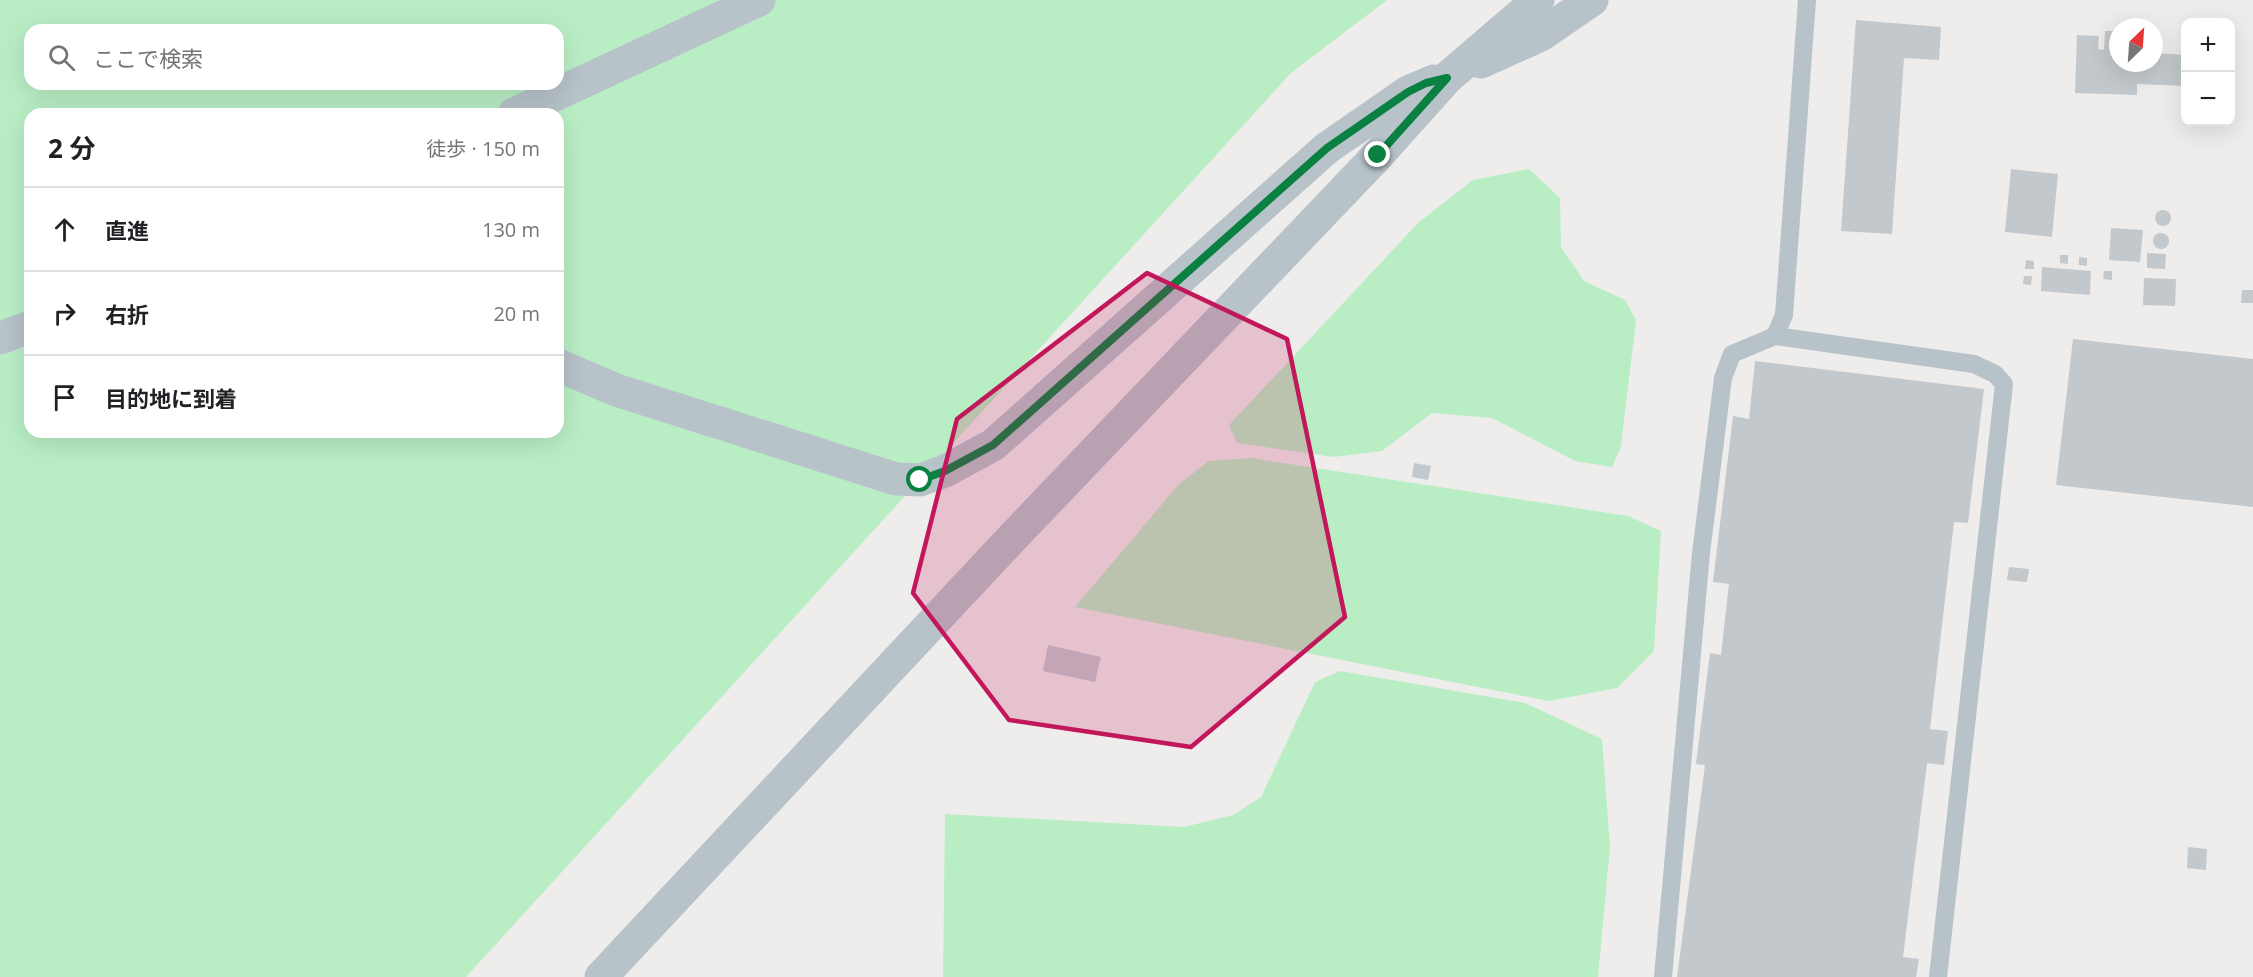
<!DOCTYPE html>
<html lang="ja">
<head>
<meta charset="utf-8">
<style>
	:root { --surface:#fff; --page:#f2f2f2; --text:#202124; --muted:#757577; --line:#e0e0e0 }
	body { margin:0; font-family:"Open Sans","Noto Sans JP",sans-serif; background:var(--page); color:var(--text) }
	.controls { position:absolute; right:18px; top:18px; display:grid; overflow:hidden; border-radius:12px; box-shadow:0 6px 24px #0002 }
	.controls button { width:54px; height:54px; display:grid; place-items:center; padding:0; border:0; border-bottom:2px solid var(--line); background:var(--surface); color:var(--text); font:30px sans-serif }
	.compass { position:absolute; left:2109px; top:18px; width:54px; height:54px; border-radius:50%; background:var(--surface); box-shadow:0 6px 24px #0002; rotate:25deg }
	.stop { position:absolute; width:18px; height:18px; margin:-14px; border:4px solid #0b8043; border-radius:50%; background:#fff }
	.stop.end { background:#0b8043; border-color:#fff; box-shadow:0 2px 6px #0008 }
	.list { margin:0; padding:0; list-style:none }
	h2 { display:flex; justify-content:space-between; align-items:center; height:78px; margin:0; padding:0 24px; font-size:26px }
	h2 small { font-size:20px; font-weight:400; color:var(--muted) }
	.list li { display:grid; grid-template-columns:39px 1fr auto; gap:18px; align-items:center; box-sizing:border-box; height:84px; padding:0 24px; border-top:2px solid var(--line) }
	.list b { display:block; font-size:22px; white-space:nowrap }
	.list em { font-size:20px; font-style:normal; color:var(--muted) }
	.icon { flex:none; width:33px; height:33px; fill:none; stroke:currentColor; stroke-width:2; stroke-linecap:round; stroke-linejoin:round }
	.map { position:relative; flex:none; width:2253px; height:977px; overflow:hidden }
	.search { position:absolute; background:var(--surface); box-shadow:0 6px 24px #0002; left:24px; top:24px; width:540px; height:66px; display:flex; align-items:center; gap:15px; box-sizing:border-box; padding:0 21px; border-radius:18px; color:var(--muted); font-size:22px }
	.panel { position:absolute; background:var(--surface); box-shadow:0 6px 24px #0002; left:24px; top:108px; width:540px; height:330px; border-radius:18px }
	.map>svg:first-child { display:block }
</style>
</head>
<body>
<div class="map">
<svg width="2253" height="977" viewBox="0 0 2253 977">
	<rect width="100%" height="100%" fill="#efecec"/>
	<g fill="#b9eec5" fill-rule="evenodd">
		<path d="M0,0H1387L1291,73L466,977H0ZM30,30H558V84H30ZM30,114H558V432H30Z"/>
		<path d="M1529,169L1560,198L1561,247L1584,281L1625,300L1636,320L1621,446L1612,467L1575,461L1492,418L1432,413L1382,451L1334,457L1237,443L1229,425L1419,222L1473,180Z"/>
		<path d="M1251,458L1628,516L1661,531L1654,651L1617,688L1549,701L1075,607L1179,484L1209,461Z"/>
		<path d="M1340,671L1525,703L1602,739L1610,847L1598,977H943L945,814L1184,827L1233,815L1261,797L1315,682Z"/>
	</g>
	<g fill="#c3c8cc">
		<path d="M1856,20L1941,27L1939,60L1904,58L1892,234L1841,231Z"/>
		<path d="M2105,31H2118V63H2154V53L2186,55V86L2137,84V95L2075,93L2077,35L2099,36L2098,49L2104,50Z"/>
		<path d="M2011,169L2058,174L2052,237L2005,232Z"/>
		<circle cx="2163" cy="218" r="8"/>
		<path d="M2111,228L2143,230L2140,262L2109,260Z"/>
		<circle cx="2161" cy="241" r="8"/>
		<path d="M2147,253L2166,254L2165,269L2147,268Z"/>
		<path d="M2060,255H2068V264L2060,263Z"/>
		<path d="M2079,257L2087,258V266L2079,265Z"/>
		<path d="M2026,260L2034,261V269H2025Z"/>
		<path d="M2042,267L2091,271L2090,295L2041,291Z"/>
		<path d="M2104,271H2112V280L2103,279Z"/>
		<path d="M2024,276H2032L2031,285L2023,284Z"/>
		<path d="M2144,278L2176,279L2175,306L2143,305Z"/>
		<path d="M2242,290H2253V303H2241Z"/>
		<path d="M2073,339L2253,359V507L2056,485Z"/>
		<path d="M1755,361L1984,389L1968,523L1954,522L1930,729L1948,731L1944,765L1927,763L1903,957L1919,959L1916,977H1677L1705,765L1696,764L1710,653L1721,655L1729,584L1713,582L1733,416L1749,419Z"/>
		<path d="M1414,463L1431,466L1428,480L1412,477Z"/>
		<path d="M2009,567L2029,569L2027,582L2007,580Z"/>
		<path d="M1048,645L1101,657L1095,682L1043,671Z"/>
		<path d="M2188,847L2207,849L2206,870L2187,868Z"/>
	</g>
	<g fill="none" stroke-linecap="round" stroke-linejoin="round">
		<g stroke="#b7c3c9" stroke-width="18">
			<path d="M1775,336L1784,315L1807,0"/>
			<path d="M1663,977L1701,553L1723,378L1732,354L1775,336L1974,364L1995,374L2004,384L1938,977"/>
		</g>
		<g stroke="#b7c3c9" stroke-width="33">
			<path d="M1481,62L1541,35L1592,0"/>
			<path d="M514,114L759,0"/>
			<path d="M0,338L30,327"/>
			<path d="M558,365L616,390L896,479L920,480L945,471L993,445L1327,148L1408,92L1434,81"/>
			<path d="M601,977L1013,537L1378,155L1447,78L1538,0"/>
		</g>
	</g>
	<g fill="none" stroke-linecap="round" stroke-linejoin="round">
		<path stroke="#0b8043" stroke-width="8" d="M920,480L945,471L993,445L1327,148L1408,92L1426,83L1447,78L1378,155"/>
	</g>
	<path fill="#c2185b" fill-opacity="0.2" stroke="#c2185b" stroke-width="4.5" stroke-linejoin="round" d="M1147,273L1287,339L1345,617L1191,747L1009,720L913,593L957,419Z"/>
</svg>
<div class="controls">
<button>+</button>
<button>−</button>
</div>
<svg class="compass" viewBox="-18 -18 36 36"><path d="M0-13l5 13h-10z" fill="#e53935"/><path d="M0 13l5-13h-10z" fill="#757577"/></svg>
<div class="stop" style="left:920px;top:480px"></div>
<div class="stop end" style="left:1378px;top:155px"></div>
<div class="search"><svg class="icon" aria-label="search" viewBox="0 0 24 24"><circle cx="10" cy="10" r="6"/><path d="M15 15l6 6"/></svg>ここで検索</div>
<section class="panel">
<h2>2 分<small>徒歩 · 150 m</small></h2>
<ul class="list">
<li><svg class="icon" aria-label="ahead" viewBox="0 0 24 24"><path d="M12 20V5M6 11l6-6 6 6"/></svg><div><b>直進</b></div><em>130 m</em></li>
<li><svg class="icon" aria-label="right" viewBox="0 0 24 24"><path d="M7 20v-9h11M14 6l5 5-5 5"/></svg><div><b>右折</b></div><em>20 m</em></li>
<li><svg class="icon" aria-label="arrive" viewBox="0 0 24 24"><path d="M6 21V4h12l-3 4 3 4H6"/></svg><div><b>目的地に到着</b></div></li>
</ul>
</section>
</div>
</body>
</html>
